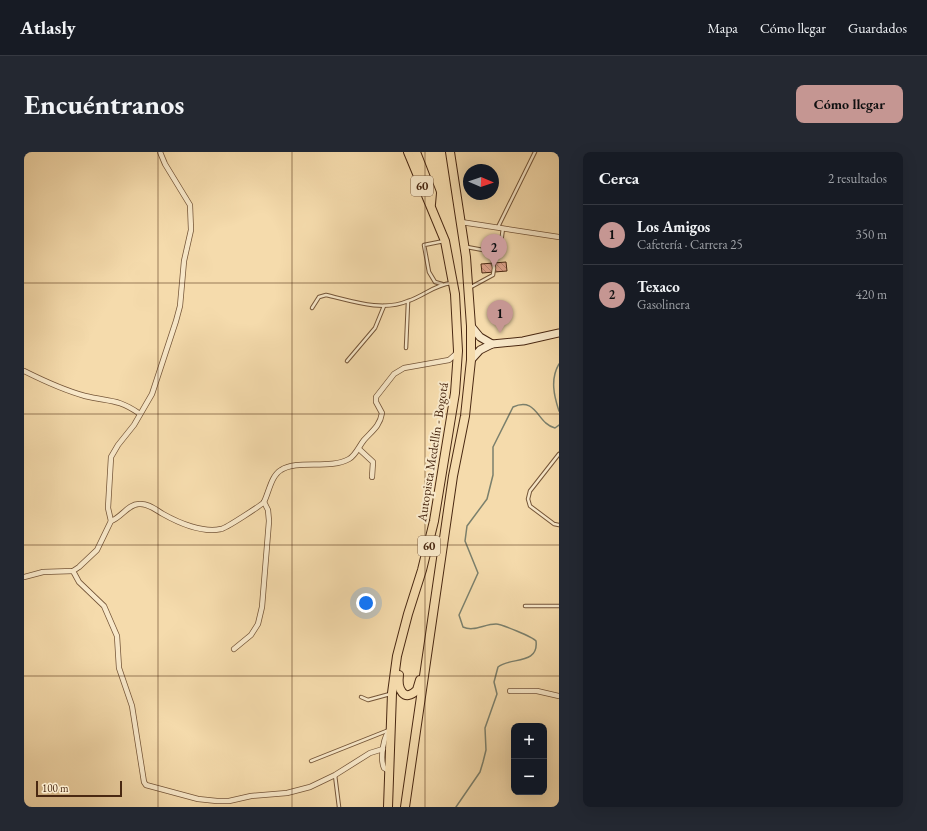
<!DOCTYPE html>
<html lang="es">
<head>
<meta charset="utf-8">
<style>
	:root { --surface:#171b24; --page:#242831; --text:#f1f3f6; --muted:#9ea1a6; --line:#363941; --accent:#c59692 }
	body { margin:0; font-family:"EB Garamond",serif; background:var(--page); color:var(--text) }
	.controls { position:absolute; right:12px; bottom:12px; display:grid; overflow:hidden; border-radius:8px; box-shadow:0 4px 16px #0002 }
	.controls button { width:36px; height:36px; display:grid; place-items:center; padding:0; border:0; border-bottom:1px solid var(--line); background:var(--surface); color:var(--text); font:20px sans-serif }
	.compass { position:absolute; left:439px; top:12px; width:36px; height:36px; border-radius:50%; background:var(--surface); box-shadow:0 4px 16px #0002; rotate:92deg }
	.scale { position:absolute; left:12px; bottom:10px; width:86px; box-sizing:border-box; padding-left:4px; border:2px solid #492812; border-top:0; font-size:11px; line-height:14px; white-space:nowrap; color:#492812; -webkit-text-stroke:3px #f8e8c9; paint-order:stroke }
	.you { position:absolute; left:342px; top:451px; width:14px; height:14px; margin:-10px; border:3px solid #fff; border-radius:50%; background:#1a73e8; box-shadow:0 0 0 6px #1a73e833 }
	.badge { display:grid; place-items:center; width:26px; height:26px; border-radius:50%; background:var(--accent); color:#111; font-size:13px; font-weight:700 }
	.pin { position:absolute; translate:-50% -33px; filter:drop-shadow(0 1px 2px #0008) }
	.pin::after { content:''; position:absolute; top:21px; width:14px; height:12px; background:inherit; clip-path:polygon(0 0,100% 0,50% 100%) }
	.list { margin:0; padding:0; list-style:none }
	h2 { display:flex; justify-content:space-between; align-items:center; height:52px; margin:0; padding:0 16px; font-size:17px }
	h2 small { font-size:13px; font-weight:400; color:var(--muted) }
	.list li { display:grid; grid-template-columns:26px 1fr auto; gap:12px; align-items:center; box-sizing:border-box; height:60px; padding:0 16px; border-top:1px solid var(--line) }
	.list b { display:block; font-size:15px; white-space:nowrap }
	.list p { margin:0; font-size:13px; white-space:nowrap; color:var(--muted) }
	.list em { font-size:13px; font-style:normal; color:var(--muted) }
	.map { position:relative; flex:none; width:535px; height:655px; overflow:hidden; border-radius:8px }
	header { display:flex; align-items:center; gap:24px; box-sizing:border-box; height:56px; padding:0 20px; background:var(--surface); border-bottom:1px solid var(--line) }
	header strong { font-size:19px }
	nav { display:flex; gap:22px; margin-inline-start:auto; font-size:14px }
	.intro { display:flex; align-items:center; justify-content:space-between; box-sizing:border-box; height:96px; padding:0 24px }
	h1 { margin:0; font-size:28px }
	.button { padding:10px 18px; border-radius:8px; background:var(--accent); color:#111; font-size:14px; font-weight:700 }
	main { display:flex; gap:24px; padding:0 24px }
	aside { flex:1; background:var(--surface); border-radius:8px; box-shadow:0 4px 16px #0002 }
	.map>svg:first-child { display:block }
</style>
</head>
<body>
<header>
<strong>Atlasly</strong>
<nav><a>Mapa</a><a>Cómo llegar</a><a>Guardados</a></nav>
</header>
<div class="intro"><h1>Encuéntranos</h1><a class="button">Cómo llegar</a></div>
<main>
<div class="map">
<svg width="535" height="655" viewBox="0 0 535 655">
	<defs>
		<pattern id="building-back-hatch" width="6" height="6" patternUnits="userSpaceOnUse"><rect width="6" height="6" fill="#dfa48c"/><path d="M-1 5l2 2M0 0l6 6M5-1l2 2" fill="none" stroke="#b78671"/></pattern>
	</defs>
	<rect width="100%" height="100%" fill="#f5dbac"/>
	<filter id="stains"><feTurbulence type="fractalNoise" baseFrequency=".005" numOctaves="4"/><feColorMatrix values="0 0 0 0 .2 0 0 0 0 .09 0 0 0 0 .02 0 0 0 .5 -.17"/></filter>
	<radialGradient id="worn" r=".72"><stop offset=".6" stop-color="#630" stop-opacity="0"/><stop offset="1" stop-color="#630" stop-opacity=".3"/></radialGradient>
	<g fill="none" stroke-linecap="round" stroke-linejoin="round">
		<g stroke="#7b806d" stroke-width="1.5">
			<path d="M535,212C526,227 530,244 535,259"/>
			<path d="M432,655L456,620L459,610L462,598L461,576L473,542L470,530L474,515C486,505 515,513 512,489C509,485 477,472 472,472C460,472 450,480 439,475L435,463L454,421L441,389L443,374L463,347L469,323V295L489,255C513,244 513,272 531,276L535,273"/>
		</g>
	</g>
	<path fill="url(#building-back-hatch)" stroke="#492812" d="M482,110L483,119L458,121L457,112Z"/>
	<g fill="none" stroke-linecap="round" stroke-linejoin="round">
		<defs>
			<g id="service">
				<path d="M474,75L511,0"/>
				<path d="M443,95L459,98L468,103L470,116L469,123L447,135"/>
				<path d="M469,108L476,99L479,76"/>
				<path d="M418,132L411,130L405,120L400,93L420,89"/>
				<path d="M288,156L295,145L302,143C328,149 358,160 384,149C400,144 410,133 427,131"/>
				<path d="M382,196L384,150"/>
				<path d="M323,209L351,176L360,154"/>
				<path d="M535,302L506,339L504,347L506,354L530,372L535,373"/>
				<path d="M501,454H535"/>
				<path d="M337,545L344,548L366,542"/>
				<path d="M287,609L365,578"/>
				<path d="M311,623L315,655"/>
			</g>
			<g id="minor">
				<path d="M437,70L535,85"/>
				<path d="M0,219C20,229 39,238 61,244C85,250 93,246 116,262"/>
				<path d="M335,297L349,310L348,325"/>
				<path d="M87,369C97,366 104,352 115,352C124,351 132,358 139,362C155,371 179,381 197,377C201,377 239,352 240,350C245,340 247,324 257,318C273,307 306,318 325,307C332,303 335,294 340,288C348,279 356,274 358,261L352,250V245L370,222L380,216L425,208L433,201"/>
				<path d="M49,419L55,430L80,454L93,484L95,516L108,554L120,630L122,633L174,647L193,649H205L227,644L263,641L286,635L311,623L346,601L359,597"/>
				<path d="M0,425L19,420L49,419L55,415L73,398L87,369L84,356L87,305L94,293L110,273L128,242L152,169L156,154L160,109L167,78L166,53L141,12L136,0"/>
				<path d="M210,497L227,483L234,472L238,455L245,369L244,358L240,350"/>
				<path d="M486,539H513L535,544"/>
				<path d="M365,619L360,616C356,607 359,583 367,577"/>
			</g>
			<g id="secondary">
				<path d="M447,174L456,185L468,192"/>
				<path d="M447,208L456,198L468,192L499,189L535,181"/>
			</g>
			<g id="trunk">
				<path d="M392,0L408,41L407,52"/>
				<path d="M375,523C373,537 380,551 393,538L396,528"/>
				<path d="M364,655L368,541L373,504L384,462L398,418L410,369L431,241L434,199L431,142L421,89L384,0"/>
				<path d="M381,655L429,324L441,264L447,208V174L442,105L426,0"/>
			</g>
		</defs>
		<use href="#service" stroke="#745538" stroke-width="4.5"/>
		<use href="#minor" stroke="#745538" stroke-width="6"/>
		<use href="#secondary" stroke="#492812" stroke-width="9"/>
		<use href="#trunk" stroke="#492812" stroke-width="10"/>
		<use href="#service" stroke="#f8e8c9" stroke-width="2.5"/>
		<use href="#minor" stroke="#f8e8c9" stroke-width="4.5"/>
		<use href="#secondary" stroke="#f8e8c9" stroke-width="7"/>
		<use href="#trunk" stroke="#f5dbac" stroke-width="8"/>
	</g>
	<path fill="none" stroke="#492812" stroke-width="1" stroke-opacity="0.55" d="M134,0V655M268,0V655M401,0V655M0,131H535M0,262H535M0,393H535M0,524H535"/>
	<g text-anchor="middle" stroke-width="4" stroke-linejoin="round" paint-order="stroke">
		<g fill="#f8e8c9" stroke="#7e6249" stroke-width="1">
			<rect x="387" y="24" width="22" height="20" rx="3"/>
			<rect x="394" y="384" width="22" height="20" rx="3"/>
		</g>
		<g font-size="12" font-weight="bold" fill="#492812">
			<text x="398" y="38">60</text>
			<text x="405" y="398">60</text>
		</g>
		<g font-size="13" fill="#492812" stroke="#f8e8c9">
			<text transform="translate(408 300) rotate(-81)" y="5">Autopista Medellín - Bogotá</text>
		</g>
	</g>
	<rect width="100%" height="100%" filter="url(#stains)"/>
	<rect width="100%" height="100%" fill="url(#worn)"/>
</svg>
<div class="controls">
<button>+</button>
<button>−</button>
</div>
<svg class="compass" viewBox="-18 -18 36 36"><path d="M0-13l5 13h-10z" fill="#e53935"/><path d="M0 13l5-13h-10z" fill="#9ea1a6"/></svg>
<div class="scale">100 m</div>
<div class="you"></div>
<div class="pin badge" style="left:476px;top:181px">1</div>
<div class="pin badge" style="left:470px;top:115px">2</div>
</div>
<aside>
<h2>Cerca<small>2 resultados</small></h2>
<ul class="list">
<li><span class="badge">1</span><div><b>Los Amigos</b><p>Cafetería · Carrera 25</p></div><em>350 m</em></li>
<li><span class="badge">2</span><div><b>Texaco</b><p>Gasolinera</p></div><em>420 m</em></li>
</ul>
</aside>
</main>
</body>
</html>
